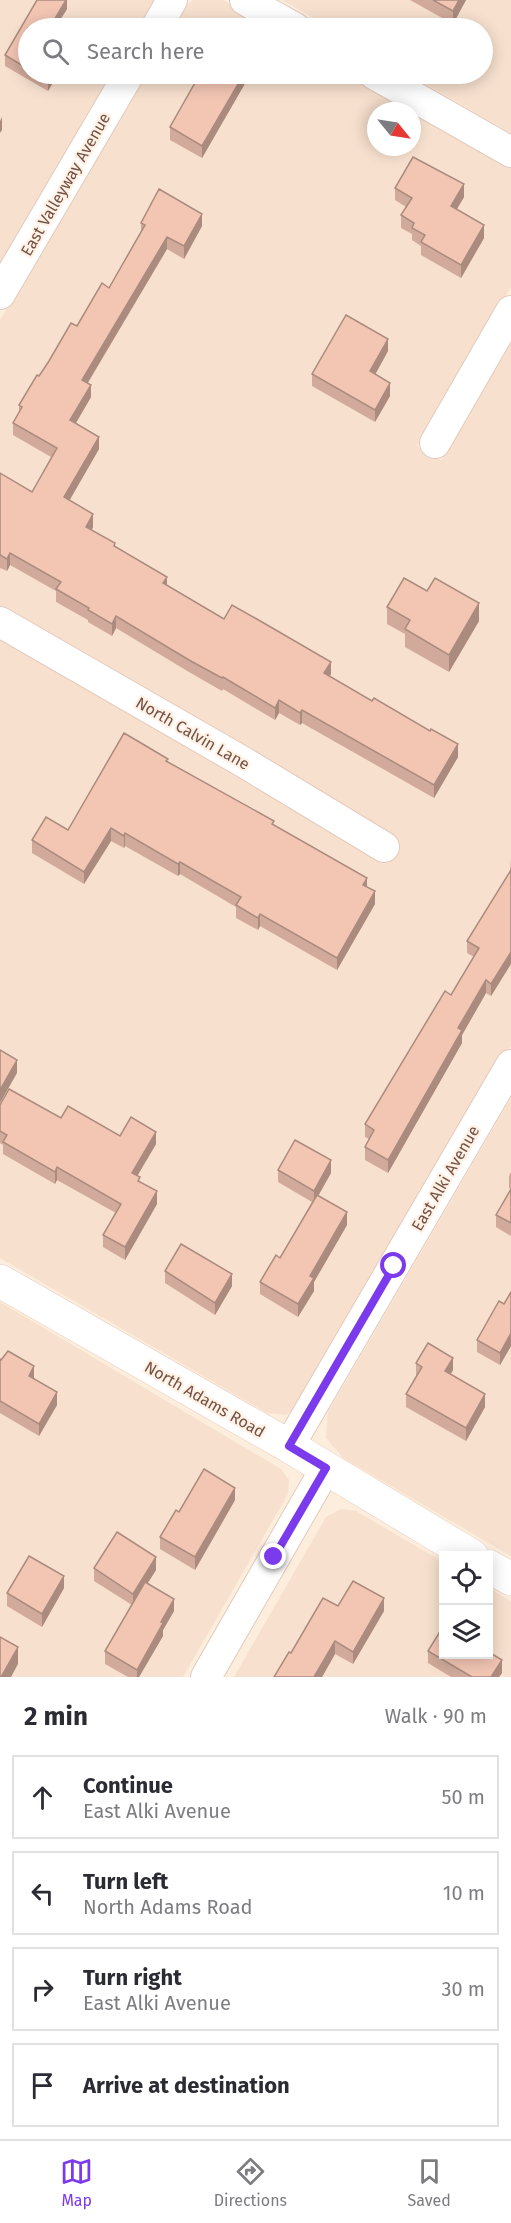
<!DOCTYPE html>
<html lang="en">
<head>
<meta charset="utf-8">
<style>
	:root { --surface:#fff; --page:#f2f2f3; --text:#2b2b33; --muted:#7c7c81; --line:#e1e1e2; --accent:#7c3aed }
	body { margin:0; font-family:"Fira Sans",sans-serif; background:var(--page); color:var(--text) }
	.controls { position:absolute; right:18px; bottom:18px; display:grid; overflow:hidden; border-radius:0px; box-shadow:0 3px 15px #0003 }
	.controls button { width:54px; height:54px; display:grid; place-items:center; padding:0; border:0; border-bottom:2px solid var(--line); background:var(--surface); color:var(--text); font:30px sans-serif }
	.compass { position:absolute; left:367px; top:102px; width:54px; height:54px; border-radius:50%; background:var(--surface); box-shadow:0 3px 15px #0003; rotate:120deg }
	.stop { position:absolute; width:18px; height:18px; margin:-14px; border:4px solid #7c3aed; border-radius:50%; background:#fff }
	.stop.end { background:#7c3aed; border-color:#fff; box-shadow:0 2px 6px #0008 }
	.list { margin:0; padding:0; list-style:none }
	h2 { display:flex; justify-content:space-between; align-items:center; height:78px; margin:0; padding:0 24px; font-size:26px }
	h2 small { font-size:20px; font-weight:400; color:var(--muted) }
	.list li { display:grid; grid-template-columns:39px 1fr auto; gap:18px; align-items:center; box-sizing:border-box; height:84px; margin:0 12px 12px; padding:0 12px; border:2px solid var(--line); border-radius:0px }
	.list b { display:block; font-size:22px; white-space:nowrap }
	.list p { margin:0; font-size:20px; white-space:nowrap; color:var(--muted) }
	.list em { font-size:20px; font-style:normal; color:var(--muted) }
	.icon { flex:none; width:33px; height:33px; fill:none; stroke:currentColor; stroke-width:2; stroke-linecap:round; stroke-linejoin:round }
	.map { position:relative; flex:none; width:511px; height:1677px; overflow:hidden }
	.search { position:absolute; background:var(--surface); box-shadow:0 3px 15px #0003; left:18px; right:18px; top:18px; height:66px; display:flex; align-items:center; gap:15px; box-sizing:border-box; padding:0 21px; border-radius:33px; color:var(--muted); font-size:22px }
	.sheet { height:462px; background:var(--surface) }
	nav { display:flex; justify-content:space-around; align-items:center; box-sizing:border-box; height:84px; border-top:2px solid var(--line); background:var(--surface); font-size:16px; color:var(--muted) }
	nav a { display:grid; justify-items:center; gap:3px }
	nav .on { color:var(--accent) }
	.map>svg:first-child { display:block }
</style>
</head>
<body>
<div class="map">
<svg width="511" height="1677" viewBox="0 0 511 1677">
	<rect width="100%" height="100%" fill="#fdeddd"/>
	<g fill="#f7e0ce" fill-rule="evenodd">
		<path d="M0,0H154L138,28H28V74H112L0,266Z"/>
		<path d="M193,0H223L273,28H169L180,11Z"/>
		<path d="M282,0H511V133L408,74H482V28H331Z"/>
		<path d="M143,74H352L511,165V287L417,446L441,460L511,341V1045L303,1402L286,1415L267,1413L0,1258V320ZM376,111H412V147H376Z"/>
		<path d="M511,1098V1556L343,1458L326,1438L328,1412Z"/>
		<path d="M0,1302L281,1469L289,1480L288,1494L183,1677H0Z"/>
		<path d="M341,1509L356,1511L443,1562L444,1654H488L489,1588L511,1601V1677H234L326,1517Z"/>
	</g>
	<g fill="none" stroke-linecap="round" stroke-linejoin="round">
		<defs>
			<g id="street">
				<path d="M245,0L295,28"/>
				<path d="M156,28L172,0"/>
				<path d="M374,74L511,152"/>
				<path d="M0,294L129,74"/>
				<path d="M435,443L511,311"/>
				<path d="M0,622L245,763L384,847"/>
				<path d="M289,1446L511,1065"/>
				<path d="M206,1677L326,1468"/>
			</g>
			<g id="secondary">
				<path d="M0,1281L289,1446L472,1556"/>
				<path d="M488,1566L511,1579"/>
			</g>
		</defs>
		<use href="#street" stroke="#e3cabc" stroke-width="32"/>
		<use href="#secondary" stroke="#e8cab9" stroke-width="34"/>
		<use href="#street" stroke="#fff" stroke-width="30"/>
		<use href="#secondary" stroke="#fff" stroke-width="33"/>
	</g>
	<g fill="#d1aa9b">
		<path d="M37,0H67V9L55,28H28V74H58L48,91L5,66V55Z"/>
		<path d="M410,0H466L453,24Z"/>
		<path d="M250,74L202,158L170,140V127Z"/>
		<path d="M395,188L464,197L457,209L484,238L461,278L421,255V246L412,240V234L401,228V215L406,207L395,200Z"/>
		<path d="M141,223L202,226L184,259L167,249L88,383L91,397L76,423L99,449L69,500L93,527L92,530L167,585L224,619L331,674L329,676L458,757L434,798L302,723L300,725L279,713L275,720L223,689L222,691L189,672L116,628L112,636L88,622V620L56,602V591L10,565L7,571L0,568V473L32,492L51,457L13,435V423L19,412V405L39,376L77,326L109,288L141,231Z"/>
		<path d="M388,351L375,374L390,396L375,422L312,386V374Z"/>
		<path d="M387,607L479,621L449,672L405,647V634L387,624Z"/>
		<path d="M168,762L274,825L367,887L375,904L337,970L260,926L258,930L236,918V907L180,874L178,876L125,846L124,848L111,841L84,884L32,853V840L68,830Z"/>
		<path d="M511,858V964L491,996L486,993L462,1035V1043L388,1173L365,1160V1147L369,1139L365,1137V1124L451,995L474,957L467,953V941L510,871Z"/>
		<path d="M0,1105L61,1118L120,1136L156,1144L137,1176L140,1182L157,1204L125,1260L103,1247V1235L116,1213L57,1180L55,1184L3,1154V1145L0,1143Z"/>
		<path d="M278,1170L331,1173L318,1196L347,1225L314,1282V1291L298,1317L260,1294V1282L280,1258L312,1202L278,1182Z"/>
		<path d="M511,1172V1236L496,1227V1215L511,1189L509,1188V1176Z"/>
		<path d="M165,1271L232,1286L215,1315L165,1283Z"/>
		<path d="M511,1292V1346L500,1365L477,1352V1340L504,1304Z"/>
		<path d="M0,1359L34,1378L57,1405L39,1436L0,1413Z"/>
		<path d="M416,1363L453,1370L450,1374L485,1407L466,1441L406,1407V1394L417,1376H416Z"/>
		<path d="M235,1500L195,1570L160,1549V1537L179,1512Z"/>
		<path d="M94,1568L156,1570L148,1583L174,1611L163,1630V1636L139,1677H128L105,1664V1651L132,1605L94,1581Z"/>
		<path d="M64,1588L42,1627L7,1606V1593Z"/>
		<path d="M338,1606L384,1611L353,1664L335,1654L322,1677L291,1653Z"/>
		<path d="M428,1651L502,1673L499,1677H451L428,1663Z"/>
	</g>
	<g fill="#aa8b7e">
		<path d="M66,0H67V9L55,28H50V27Z"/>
		<path d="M459,0H466L453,24V11Z"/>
		<path d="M52,74H58L48,91V81Z"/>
		<path d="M244,74H250V75L202,158V146Z"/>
		<path d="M2,117V130L0,133V121Z"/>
		<path d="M464,184V197L451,219V206Z"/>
		<path d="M202,214V226L184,259V246Z"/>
		<path d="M484,225V238L461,278V265Z"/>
		<path d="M167,237V249L82,392V380Z"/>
		<path d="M388,339V351L370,384V371Z"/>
		<path d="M390,383V396L375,422V410Z"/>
		<path d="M91,385V397L70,433V420Z"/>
		<path d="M99,437V449L64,510V497Z"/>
		<path d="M93,514V527L86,539V527Z"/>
		<path d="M10,553V565L7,571V559Z"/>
		<path d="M167,577V589L163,583Z"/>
		<path d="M479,603V621L449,672V655Z"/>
		<path d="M116,616V628L112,636V624Z"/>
		<path d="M331,662V674L324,686V673Z"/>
		<path d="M279,700V713L275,720V708Z"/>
		<path d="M302,710V723L300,725V713Z"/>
		<path d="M458,744V757L434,798V785Z"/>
		<path d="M111,828V841L84,884V872Z"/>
		<path d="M125,833V846L124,848V836Z"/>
		<path d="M180,862V874L178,876V864Z"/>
		<path d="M367,878V890L363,885Z"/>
		<path d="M375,891V904L337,970V958Z"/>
		<path d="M260,914V926L258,930V918Z"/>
		<path d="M511,952V964L491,996V984Z"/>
		<path d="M486,980V993L462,1035V1043L388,1173V1160L458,1028Z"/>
		<path d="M17,1060V1073L0,1103V1090Z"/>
		<path d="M156,1132V1144L132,1185V1173Z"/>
		<path d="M331,1160V1173L314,1203V1191Z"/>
		<path d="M57,1167V1180L55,1184V1172Z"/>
		<path d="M157,1191V1204L125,1260V1247Z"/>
		<path d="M347,1212V1225L314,1282V1291L298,1317V1304L310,1276Z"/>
		<path d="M232,1274V1286L215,1315V1303Z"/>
		<path d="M511,1333V1346L500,1365V1353Z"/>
		<path d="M453,1358V1370L445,1384V1371Z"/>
		<path d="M34,1366V1378L29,1388V1376Z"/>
		<path d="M57,1392V1405L39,1436V1424Z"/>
		<path d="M485,1394V1407L466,1441V1428Z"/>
		<path d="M235,1488V1500L195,1570V1557Z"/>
		<path d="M156,1557V1570L133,1606V1594Z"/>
		<path d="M64,1576V1588L42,1627V1614Z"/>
		<path d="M384,1598V1611L353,1664V1652Z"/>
		<path d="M174,1599V1611L163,1630V1636L139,1677H137V1670L161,1622Z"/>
		<path d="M335,1641V1654L322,1677H314Z"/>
		<path d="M18,1647V1664L11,1677H1Z"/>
		<path d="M502,1660V1673L499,1677H491Z"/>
	</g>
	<g fill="#f3c6b4" stroke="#aa8b7e" stroke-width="1.5">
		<path d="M37,0H66L50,27L54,28H28V69L5,55Z"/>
		<path d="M433,0H459L453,11Z"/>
		<path d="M36,74H52L48,81Z"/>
		<path d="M200,74H244L202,146L170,127Z"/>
		<path d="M413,157L464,184L451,206L484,225L461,265L421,242L425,235L412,228L414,223L401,215L412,198L395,188Z"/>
		<path d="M159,189L202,214L184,246L167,237L82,380L91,385L70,420L99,437L64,497L93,514L86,527L115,543L114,546L167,577L163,583L224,619L232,605L262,622L331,662L324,673L372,701L374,698L430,731L431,729L458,744L434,785L302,710L300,713L279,700L275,708L223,677L222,678L189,660L116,616L112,624L88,610L89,608L56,589L61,582L10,553L7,559L0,555V473L32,492L57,448L13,423L22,407L19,405L37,375L39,376L49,361L71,323L77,326L102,283L109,288L145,225L141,223Z"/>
		<path d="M346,315L388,339L370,371L390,383L375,410L312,374Z"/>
		<path d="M404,578L427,591L435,578L479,603L449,655L405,629L410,620L387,607Z"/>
		<path d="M124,733L168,759L166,761L274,821L272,824L367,878L363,885L375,891L337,958L260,914L258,918L236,905L241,897L180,862L178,864L125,833L124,836L111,828L84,872L32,840L46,817L68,830Z"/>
		<path d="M511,870V952L491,984L486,980L458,1028L462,1030L388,1160L365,1147L374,1130L365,1124L445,991L451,995L479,948L467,941Z"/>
		<path d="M0,1050L17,1060L0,1090Z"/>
		<path d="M9,1089L61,1118L68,1106L120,1136L131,1117L156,1132L132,1173L140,1177L138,1181L157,1191L125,1247L103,1235L121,1204L57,1167L55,1172L3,1142L7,1135L0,1131V1105Z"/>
		<path d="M295,1140L331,1160L314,1191L278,1170Z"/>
		<path d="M511,1189V1223L496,1215Z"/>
		<path d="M317,1195L347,1212L310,1276L314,1278L298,1304L260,1282L276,1255L280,1258Z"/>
		<path d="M181,1244L232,1274L215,1303L165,1271Z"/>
		<path d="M511,1292V1333L500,1353L477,1340L499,1301L504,1304Z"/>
		<path d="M428,1343L453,1358L445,1371L485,1394L466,1428L406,1394L422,1367L416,1363Z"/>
		<path d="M8,1351L34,1366L29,1376L57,1392L39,1424L0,1401V1359L1,1360Z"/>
		<path d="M204,1469L235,1488L195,1557L160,1537L176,1510L179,1512Z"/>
		<path d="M117,1532L156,1557L133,1594L94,1568Z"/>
		<path d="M29,1556L64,1576L42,1614L7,1593Z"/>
		<path d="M353,1581L384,1598L353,1652L335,1641L314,1677H274L289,1652L291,1653L323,1598L338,1606Z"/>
		<path d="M145,1582L174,1599L161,1622L163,1623L137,1670L105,1651Z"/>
		<path d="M444,1625V1654H489V1652L502,1660L491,1677H472L428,1651Z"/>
		<path d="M0,1637L18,1647L1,1677H0Z"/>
	</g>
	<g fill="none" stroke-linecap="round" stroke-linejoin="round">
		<path stroke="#7c3aed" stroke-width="8" d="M274,1557L326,1468L289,1446L394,1266"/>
	</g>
	<g text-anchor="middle" stroke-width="4.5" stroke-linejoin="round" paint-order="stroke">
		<g font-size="16" fill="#735045" stroke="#fff1e4">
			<text transform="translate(65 184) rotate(-60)" y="6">East Valleyway Avenue</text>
			<text transform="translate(193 733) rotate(30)" y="6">North Calvin Lane</text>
			<text transform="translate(445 1178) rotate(-60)" y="6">East Alki Avenue</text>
			<text transform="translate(205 1399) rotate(30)" y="6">North Adams Road</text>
		</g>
	</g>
</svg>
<div class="controls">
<button><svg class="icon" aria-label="locate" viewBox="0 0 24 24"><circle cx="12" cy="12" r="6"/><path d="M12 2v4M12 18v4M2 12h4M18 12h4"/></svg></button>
<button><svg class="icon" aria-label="layers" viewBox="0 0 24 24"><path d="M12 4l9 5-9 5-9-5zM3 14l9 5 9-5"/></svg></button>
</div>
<svg class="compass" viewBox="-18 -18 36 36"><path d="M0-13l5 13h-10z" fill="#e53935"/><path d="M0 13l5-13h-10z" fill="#7c7c81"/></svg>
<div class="stop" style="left:394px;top:1266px"></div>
<div class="stop end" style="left:274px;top:1557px"></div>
<div class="search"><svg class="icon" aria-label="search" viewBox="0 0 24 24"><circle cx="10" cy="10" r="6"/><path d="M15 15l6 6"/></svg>Search here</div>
</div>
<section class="sheet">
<h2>2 min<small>Walk · 90 m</small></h2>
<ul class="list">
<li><svg class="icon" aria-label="ahead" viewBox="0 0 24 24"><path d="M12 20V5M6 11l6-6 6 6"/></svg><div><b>Continue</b><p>East Alki Avenue</p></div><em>50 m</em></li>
<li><svg class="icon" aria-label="left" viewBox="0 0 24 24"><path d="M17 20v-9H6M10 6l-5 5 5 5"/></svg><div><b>Turn left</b><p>North Adams Road</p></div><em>10 m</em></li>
<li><svg class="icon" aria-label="right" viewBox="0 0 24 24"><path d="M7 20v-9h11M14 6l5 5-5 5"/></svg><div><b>Turn right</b><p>East Alki Avenue</p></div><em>30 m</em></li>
<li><svg class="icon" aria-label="arrive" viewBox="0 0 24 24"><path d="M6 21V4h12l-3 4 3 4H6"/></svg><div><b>Arrive at destination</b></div></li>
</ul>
</section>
<nav>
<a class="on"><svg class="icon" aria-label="map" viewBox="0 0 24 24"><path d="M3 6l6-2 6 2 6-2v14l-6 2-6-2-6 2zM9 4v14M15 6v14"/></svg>Map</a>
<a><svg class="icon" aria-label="directions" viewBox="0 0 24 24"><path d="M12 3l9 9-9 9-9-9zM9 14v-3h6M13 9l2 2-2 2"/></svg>Directions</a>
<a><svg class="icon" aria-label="saved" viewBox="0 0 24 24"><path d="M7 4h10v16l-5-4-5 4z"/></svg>Saved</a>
</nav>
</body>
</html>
